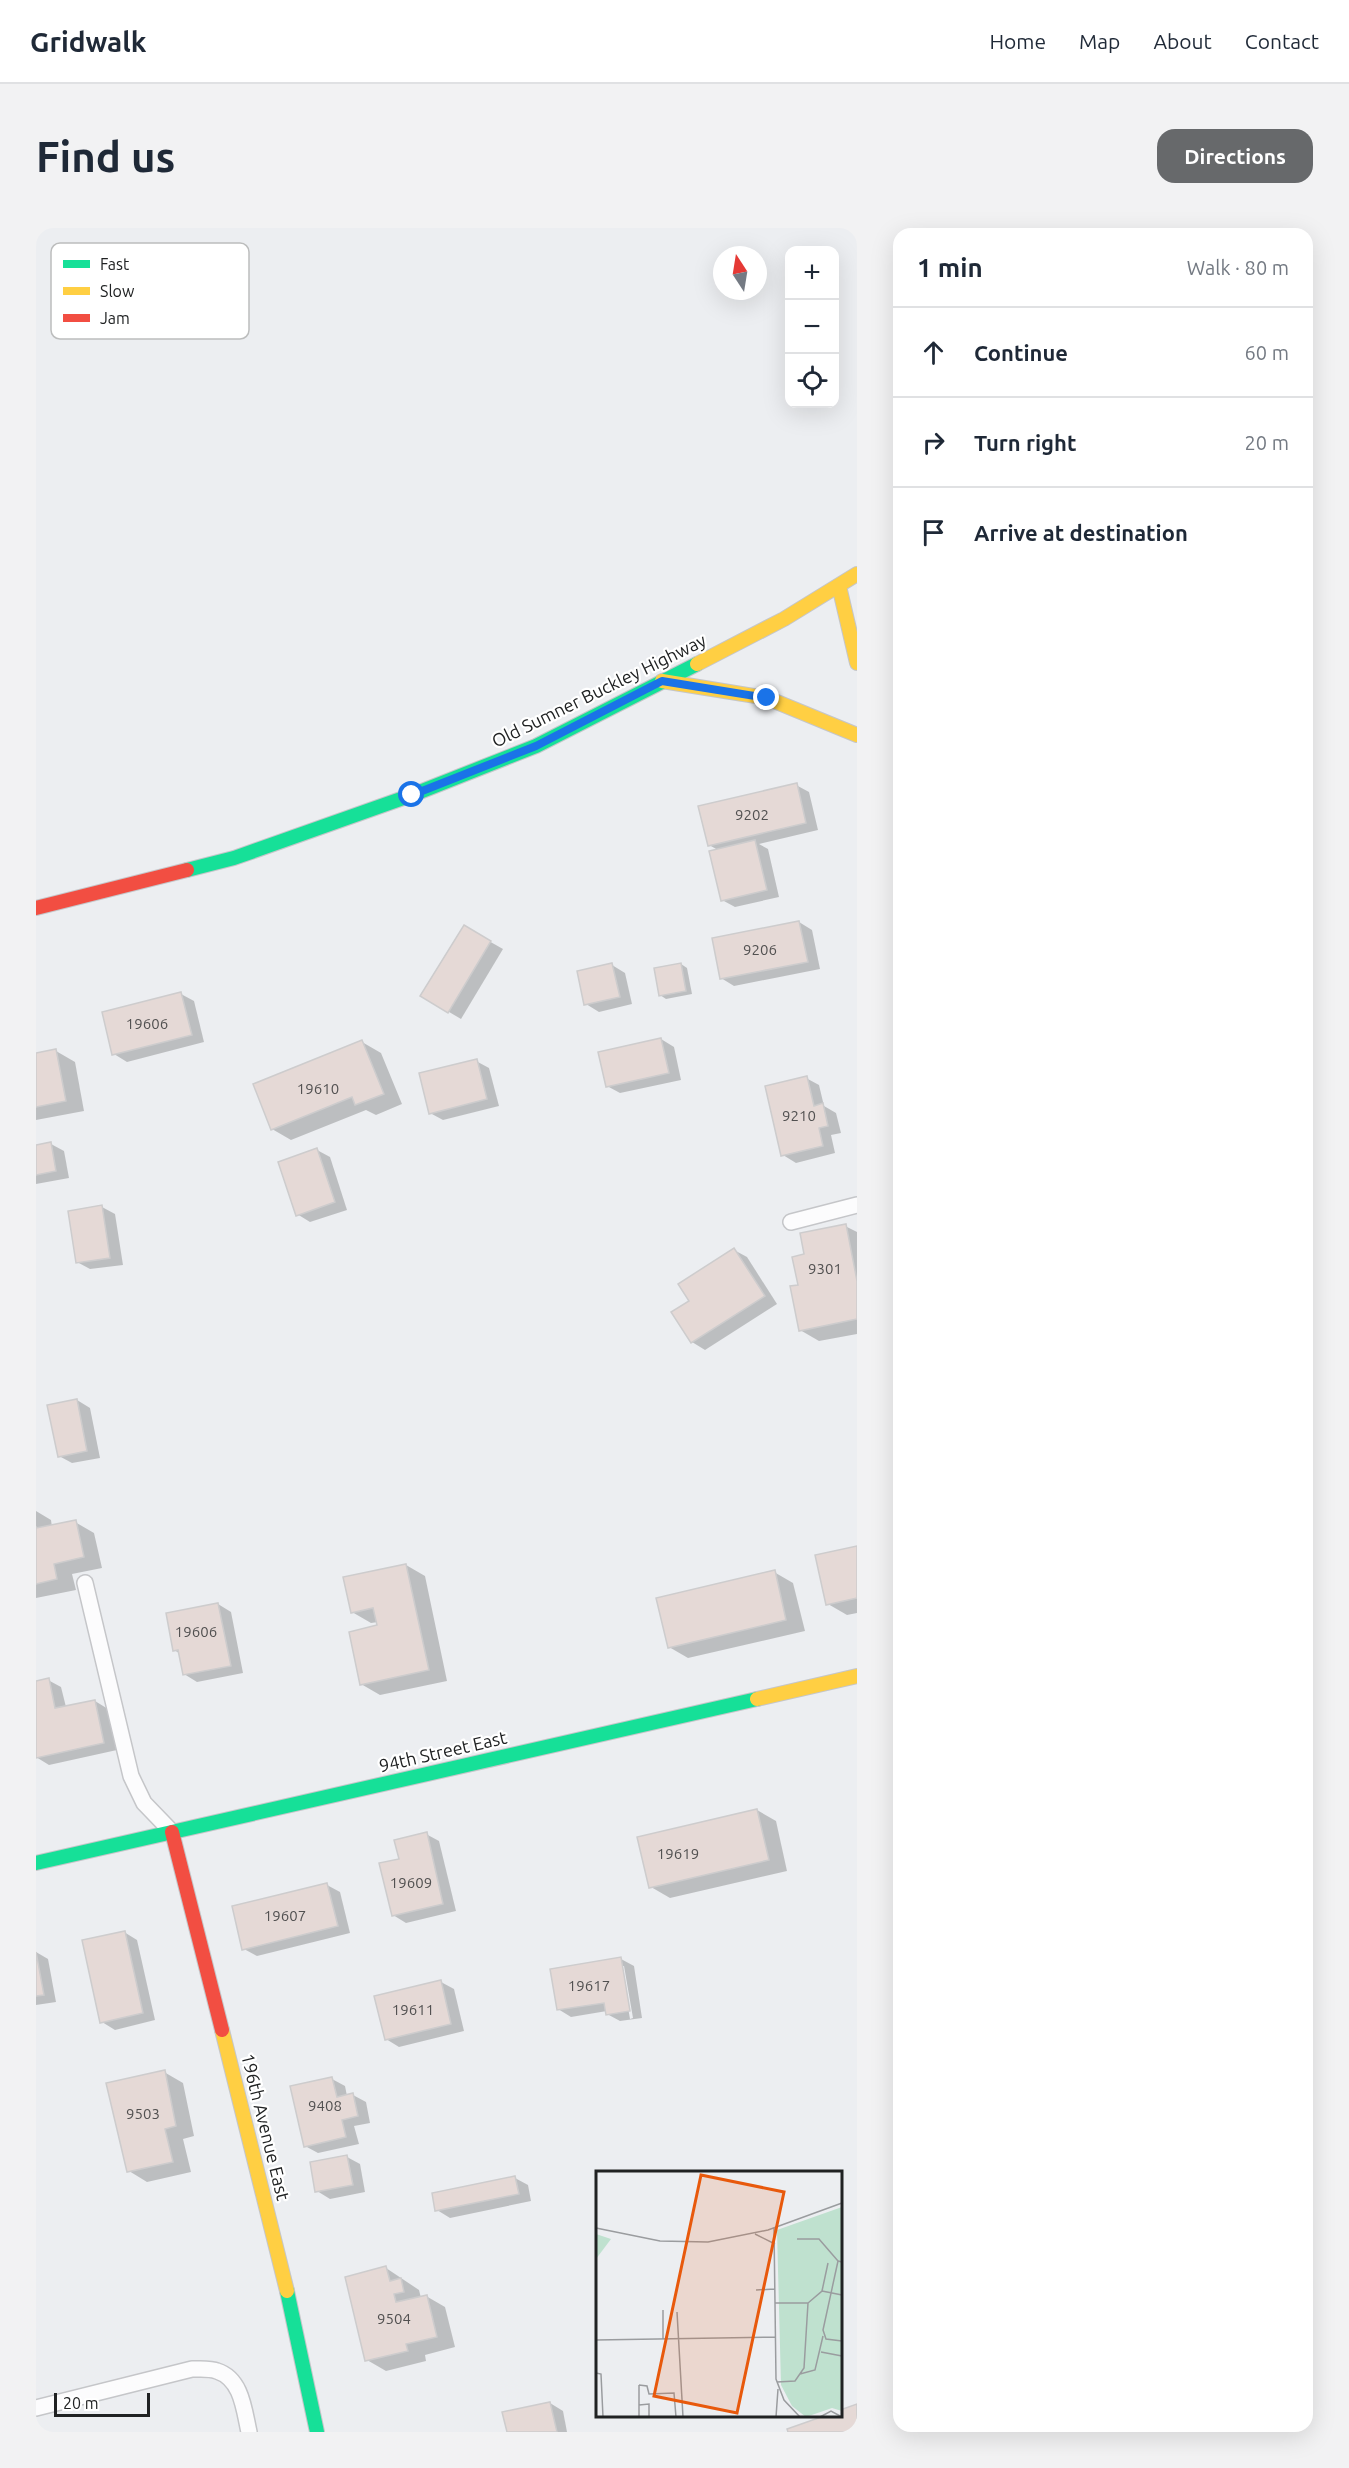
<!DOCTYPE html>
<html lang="en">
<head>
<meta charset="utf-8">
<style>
	:root { --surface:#fff; --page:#f2f2f3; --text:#1f2937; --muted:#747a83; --line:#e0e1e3; --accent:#67696b }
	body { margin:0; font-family:Ubuntu,sans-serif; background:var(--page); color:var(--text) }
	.controls { position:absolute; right:18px; top:18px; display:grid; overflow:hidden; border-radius:12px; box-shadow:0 6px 24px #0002 }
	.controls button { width:54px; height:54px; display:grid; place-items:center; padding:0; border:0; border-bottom:2px solid var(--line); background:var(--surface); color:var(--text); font:30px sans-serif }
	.compass { position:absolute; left:677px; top:18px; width:54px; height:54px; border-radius:50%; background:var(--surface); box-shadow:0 6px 24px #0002; rotate:348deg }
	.scale { position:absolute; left:18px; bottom:15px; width:96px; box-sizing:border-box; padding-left:6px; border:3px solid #202223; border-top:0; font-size:16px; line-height:21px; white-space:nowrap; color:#202223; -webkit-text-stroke:4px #fff; paint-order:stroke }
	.stop { position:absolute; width:18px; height:18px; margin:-14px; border:4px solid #1a73e8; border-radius:50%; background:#fff }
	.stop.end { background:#1a73e8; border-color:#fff; box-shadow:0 2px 6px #0008 }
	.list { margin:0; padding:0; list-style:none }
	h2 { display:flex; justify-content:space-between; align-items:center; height:78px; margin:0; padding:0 24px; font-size:26px }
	h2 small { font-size:20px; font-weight:400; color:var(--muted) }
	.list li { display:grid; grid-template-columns:39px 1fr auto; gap:18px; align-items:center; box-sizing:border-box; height:90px; padding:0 24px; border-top:2px solid var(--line) }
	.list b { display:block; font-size:22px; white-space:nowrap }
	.list em { font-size:20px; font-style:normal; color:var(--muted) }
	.icon { flex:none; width:33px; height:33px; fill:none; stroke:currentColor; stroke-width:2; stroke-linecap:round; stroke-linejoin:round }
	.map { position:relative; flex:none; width:821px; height:2204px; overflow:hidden; border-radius:18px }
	header { display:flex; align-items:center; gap:36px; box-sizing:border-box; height:84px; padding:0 30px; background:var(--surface); border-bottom:2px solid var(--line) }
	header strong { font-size:28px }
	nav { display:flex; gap:33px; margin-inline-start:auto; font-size:21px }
	.intro { display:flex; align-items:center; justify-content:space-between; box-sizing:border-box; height:144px; padding:0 36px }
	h1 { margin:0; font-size:42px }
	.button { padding:15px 27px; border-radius:18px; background:var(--accent); color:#fff; font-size:21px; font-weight:700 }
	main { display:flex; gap:36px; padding:0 36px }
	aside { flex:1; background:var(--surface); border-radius:18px; box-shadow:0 6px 24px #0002 }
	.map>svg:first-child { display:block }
</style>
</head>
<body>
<header>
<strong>Gridwalk</strong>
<nav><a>Home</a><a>Map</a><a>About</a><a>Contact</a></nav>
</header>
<div class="intro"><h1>Find us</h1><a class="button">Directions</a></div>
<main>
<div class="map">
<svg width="821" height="2204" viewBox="0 0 821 2204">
	<rect width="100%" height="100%" fill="#eceef1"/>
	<g fill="#0003" fill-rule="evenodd">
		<path d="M760,557L773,564L782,602L723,616L732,621L743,669L699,679L686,672L682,622L673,617Z"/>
		<path d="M763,694L776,702L784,741L698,758L685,750Z"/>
		<path d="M428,699L467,721L425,791L386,768Z"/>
		<path d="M645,736L651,740L656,766L630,771L624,767Z"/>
		<path d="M576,737L589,745L596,776L563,784L550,776Z"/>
		<path d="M145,766L158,773L168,814L91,834L78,826Z"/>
		<path d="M625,811L638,819L645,852L584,865L571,858Z"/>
		<path d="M326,814L345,825L366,876L340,887L330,882L255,912L236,901Z"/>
		<path d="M20,823L39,834L48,883L0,892V827Z"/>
		<path d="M440,833L453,840L463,878L407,892L394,885Z"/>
		<path d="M770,850L783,857L788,878L800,885L805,905L795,907L799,925L760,935L747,927Z"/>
		<path d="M15,916L28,923L33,950L0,956V919Z"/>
		<path d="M281,922L294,929L311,982L274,994L261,986Z"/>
		<path d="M66,979L79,986L87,1037L54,1041L41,1034Z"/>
		<path d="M809,998L821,1004V1106L783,1113L764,1102V1058L770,1027Z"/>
		<path d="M698,1022L711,1029L741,1076L669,1122L656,1114Z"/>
		<path d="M41,1172L54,1180L64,1230L36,1235L23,1228Z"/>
		<path d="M0,1283L15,1292L16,1299L39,1294L58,1305L66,1340L36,1346L40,1362L0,1370Z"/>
		<path d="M821,1319V1385L811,1387L792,1376Z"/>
		<path d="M370,1337L389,1348L411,1453L344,1467L325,1456L343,1399L342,1394L335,1395L316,1384Z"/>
		<path d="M738,1344L757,1355L769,1403L652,1430L633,1419Z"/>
		<path d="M182,1376L195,1384L207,1445L161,1454L148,1446L143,1425L138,1422Z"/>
		<path d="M12,1452L25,1459L30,1479L59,1473L72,1481L81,1522L13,1537L0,1529V1455Z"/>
		<path d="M721,1582L740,1593L751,1643L634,1670L615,1659Z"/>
		<path d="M390,1606L403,1613L420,1683L370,1695L357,1687L365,1632Z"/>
		<path d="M291,1657L304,1664L314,1705L221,1728L208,1721Z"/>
		<path d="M88,1704L101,1712L119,1792L79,1802L66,1794Z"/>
		<path d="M0,1724L12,1731L20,1774L0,1777Z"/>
		<path d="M585,1731L598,1738L606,1790L584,1793L571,1786V1783L535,1789L522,1781ZM585,1738H588L597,1790L594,1791Z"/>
		<path d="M405,1754L418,1761L428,1803L363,1819L350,1811Z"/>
		<path d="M128,1844L147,1855L158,1908L147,1911L155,1944L111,1954L93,1943Z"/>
		<path d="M296,1851L309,1858L311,1868L317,1867L330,1874L334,1895L318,1898L323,1916L282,1925L269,1918Z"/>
		<path d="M311,1929L324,1936L329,1964L294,1971L281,1963Z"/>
		<path d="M479,1950L492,1957L495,1973L414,1990L401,1982Z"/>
		<path d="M350,2040L383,2062L385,2070L390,2068L409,2079L419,2119L389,2127L390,2133L350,2143L331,2132Z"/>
		<path d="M514,2175L527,2183L531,2204H472Z"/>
	</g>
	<g fill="#e5d9d6" stroke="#cdcccd" stroke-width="1.5">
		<path d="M761,555L770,595L672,618L662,578Z"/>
		<path d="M719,612L731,662L685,673L673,623Z"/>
		<path d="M763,693L772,734L684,751L676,710Z"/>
		<path d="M428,697L455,713L412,785L384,768Z"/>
		<path d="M576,735L584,769L548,777L541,743Z"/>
		<path d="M645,735L650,763L623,768L618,740Z"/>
		<path d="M145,764L156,807L76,827L66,784Z"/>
		<path d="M625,810L633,845L570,859L562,824Z"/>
		<path d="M326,812L348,866L319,877L316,869L235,902L217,856Z"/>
		<path d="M20,821L30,873L0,879V825Z"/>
		<path d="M441,831L451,871L393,886L383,845Z"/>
		<path d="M771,848L778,878L787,875L792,898L783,900L787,918L745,928L729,858Z"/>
		<path d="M15,914L20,943L0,947V917Z"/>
		<path d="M281,920L299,974L260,988L242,934Z"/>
		<path d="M66,977L74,1030L40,1035L32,983Z"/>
		<path d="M810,996L821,1053V1091L763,1103L754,1058L762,1057L756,1029L768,1026L764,1005Z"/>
		<path d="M698,1020L729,1068L655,1115L635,1084L653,1073L642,1056Z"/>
		<path d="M41,1171L51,1223L22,1229L11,1177Z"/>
		<path d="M40,1292L48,1329L18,1336L21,1351L0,1356V1298V1300Z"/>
		<path d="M821,1318V1370L790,1377L779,1327Z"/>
		<path d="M370,1336L393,1442L324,1457L313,1404L341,1397L337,1380L315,1385L307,1349Z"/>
		<path d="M739,1342L750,1392L632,1420L620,1370Z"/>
		<path d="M182,1375L195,1438L147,1447L142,1422L137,1423L130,1385Z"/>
		<path d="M13,1450L19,1480L59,1472L68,1515L0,1530V1453Z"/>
		<path d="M721,1581L733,1632L613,1660L601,1609Z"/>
		<path d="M391,1604L407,1676L356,1688L343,1635L363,1631L358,1612Z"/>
		<path d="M291,1655L302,1698L206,1722L196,1678Z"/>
		<path d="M89,1703L107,1785L64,1795L46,1712Z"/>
		<path d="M0,1724L8,1767L0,1768Z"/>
		<path d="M585,1729L594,1783L570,1787L568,1775L521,1782L514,1741Z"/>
		<path d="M405,1752L415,1796L349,1812L338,1768Z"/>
		<path d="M129,1842L140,1898L129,1901L137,1934L91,1944L70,1855Z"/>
		<path d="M296,1849L301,1869L317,1865L322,1888L306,1892L310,1909L268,1919L254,1858Z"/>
		<path d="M311,1927L317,1957L279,1964L274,1934Z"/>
		<path d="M479,1948L483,1966L399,1983L396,1965Z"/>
		<path d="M350,2038L354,2053L365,2050L368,2064L358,2066L360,2074L391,2067L401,2109L370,2116L372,2123L329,2133L309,2049Z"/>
		<path d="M514,2174L521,2204H471L466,2184Z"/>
		<path d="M821,2176V2204H752L751,2201L788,2188H804V2182Z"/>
	</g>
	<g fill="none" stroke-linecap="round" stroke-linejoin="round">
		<defs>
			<g id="lane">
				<path d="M755,994L821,977"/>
				<path d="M49,1355L95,1548L108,1575L136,1604"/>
				<path d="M0,2180L156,2141C164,2141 174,2140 181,2143C206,2151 208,2182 213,2204"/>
			</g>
			<g id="fast">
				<path d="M151,642L198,630L376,567L500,518L661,436"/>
				<path d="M0,1635L721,1471"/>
				<path d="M251,2063L281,2204"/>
			</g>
			<g id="slow">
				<path d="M803,358L821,435"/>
				<path d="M661,436L748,391L821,346"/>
				<path d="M626,453L731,470L821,507"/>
				<path d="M721,1471L821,1448"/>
				<path d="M186,1802L251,2063"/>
			</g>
			<g id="jam">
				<path d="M0,680L151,642"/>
				<path d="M136,1604L186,1802"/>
			</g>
		</defs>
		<use href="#lane" stroke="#c5c6c9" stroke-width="18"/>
		<use href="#fast" stroke="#c5c6c9" stroke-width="16"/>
		<use href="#slow" stroke="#c5c6c9" stroke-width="16"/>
		<use href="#jam" stroke="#c5c6c9" stroke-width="16"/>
		<use href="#lane" stroke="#fcfcfd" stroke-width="15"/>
		<use href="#fast" stroke="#16e098" stroke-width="14"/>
		<use href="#slow" stroke="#ffcf43" stroke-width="14"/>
		<use href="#jam" stroke="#f24e42" stroke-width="14"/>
	</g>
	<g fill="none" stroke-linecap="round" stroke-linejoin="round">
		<path stroke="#1a73e8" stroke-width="8" d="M376,567L500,518L626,453L731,470"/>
	</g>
	<g text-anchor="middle" stroke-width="4.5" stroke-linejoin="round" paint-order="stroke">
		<g font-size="15" fill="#515050">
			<text x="716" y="592">9202</text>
			<text x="724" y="727">9206</text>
			<text x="111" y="801">19606</text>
			<text x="282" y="866">19610</text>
			<text x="763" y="893">9210</text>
			<text x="789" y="1046">9301</text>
			<text x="160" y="1409">19606</text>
			<text x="642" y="1631">19619</text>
			<text x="375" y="1660">19609</text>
			<text x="249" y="1693">19607</text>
			<text x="553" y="1763">19617</text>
			<text x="377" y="1787">19611</text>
			<text x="289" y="1883">9408</text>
			<text x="107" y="1891">9503</text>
			<text x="358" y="2096">9504</text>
		</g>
		<g font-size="18" fill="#202223" stroke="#fff">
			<text transform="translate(563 463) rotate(-26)" y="6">Old Sumner Buckley Highway</text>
			<text transform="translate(407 1524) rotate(-13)" y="6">94th Street East</text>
			<text transform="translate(229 1899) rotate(76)" y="6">196th Avenue East</text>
		</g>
	</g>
	<g transform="translate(560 1943)">
		<rect width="246" height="246" fill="#eceef1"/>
		<path d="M0,63L15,68L0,88Z" fill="#bfe1cf"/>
		<path d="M246,36V240L236,237L210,246L196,235L185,214L181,59Z" fill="#bfe1cf"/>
		<path fill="none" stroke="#9a9c9f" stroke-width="1.5" d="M0,57L64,70L112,71L172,59L246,32M178,57L180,208L188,229L204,246M159,63L179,73M201,68H223L242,90M246,91L242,90L227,159L230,168L246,170M160,119L179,118M226,120L246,124M179,132H212M81,141L87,246M67,168V139M0,169L179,166M225,181L246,185M0,202L5,203L7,246M204,203L219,199L227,165M181,211L199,210L208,197L212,132L226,120L232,92M43,214L51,215L53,223L78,222L80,246M43,214V246M43,234L53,233V246M180,246L182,218M224,246L235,240L246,246"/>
		<path fill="#e8590c" fill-opacity="0.15" stroke="#e8590c" stroke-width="3" d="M105,4L188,21L141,242L58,225Z"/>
		<rect width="246" height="246" fill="none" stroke="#202223" stroke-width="3"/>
	</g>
	<rect x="15" y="15" width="198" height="96" rx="9" fill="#fff" stroke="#bcbdbd" stroke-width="1.5"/>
	<rect x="27" y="32" width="27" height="8" fill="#16e098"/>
	<rect x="27" y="59" width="27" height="8" fill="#ffcf43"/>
	<rect x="27" y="86" width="27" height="8" fill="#f24e42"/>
	<g font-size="16" fill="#202223">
		<text x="64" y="42">Fast</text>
		<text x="64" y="69">Slow</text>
		<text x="64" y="96">Jam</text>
	</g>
</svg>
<div class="controls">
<button>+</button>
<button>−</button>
<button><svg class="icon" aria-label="locate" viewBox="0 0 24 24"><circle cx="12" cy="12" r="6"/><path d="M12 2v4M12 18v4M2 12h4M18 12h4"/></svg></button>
</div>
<svg class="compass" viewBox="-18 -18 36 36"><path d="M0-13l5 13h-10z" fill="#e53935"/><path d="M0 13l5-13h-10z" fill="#747a83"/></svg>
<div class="scale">20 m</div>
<div class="stop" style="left:376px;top:567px"></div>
<div class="stop end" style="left:731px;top:470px"></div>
</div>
<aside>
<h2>1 min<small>Walk · 80 m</small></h2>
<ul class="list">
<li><svg class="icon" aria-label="ahead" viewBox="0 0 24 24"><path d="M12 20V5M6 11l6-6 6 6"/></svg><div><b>Continue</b></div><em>60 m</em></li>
<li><svg class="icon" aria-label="right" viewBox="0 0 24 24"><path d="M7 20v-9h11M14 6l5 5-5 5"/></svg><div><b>Turn right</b></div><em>20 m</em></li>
<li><svg class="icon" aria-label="arrive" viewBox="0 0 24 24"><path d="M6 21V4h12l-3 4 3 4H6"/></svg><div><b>Arrive at destination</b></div></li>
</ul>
</aside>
</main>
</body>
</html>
